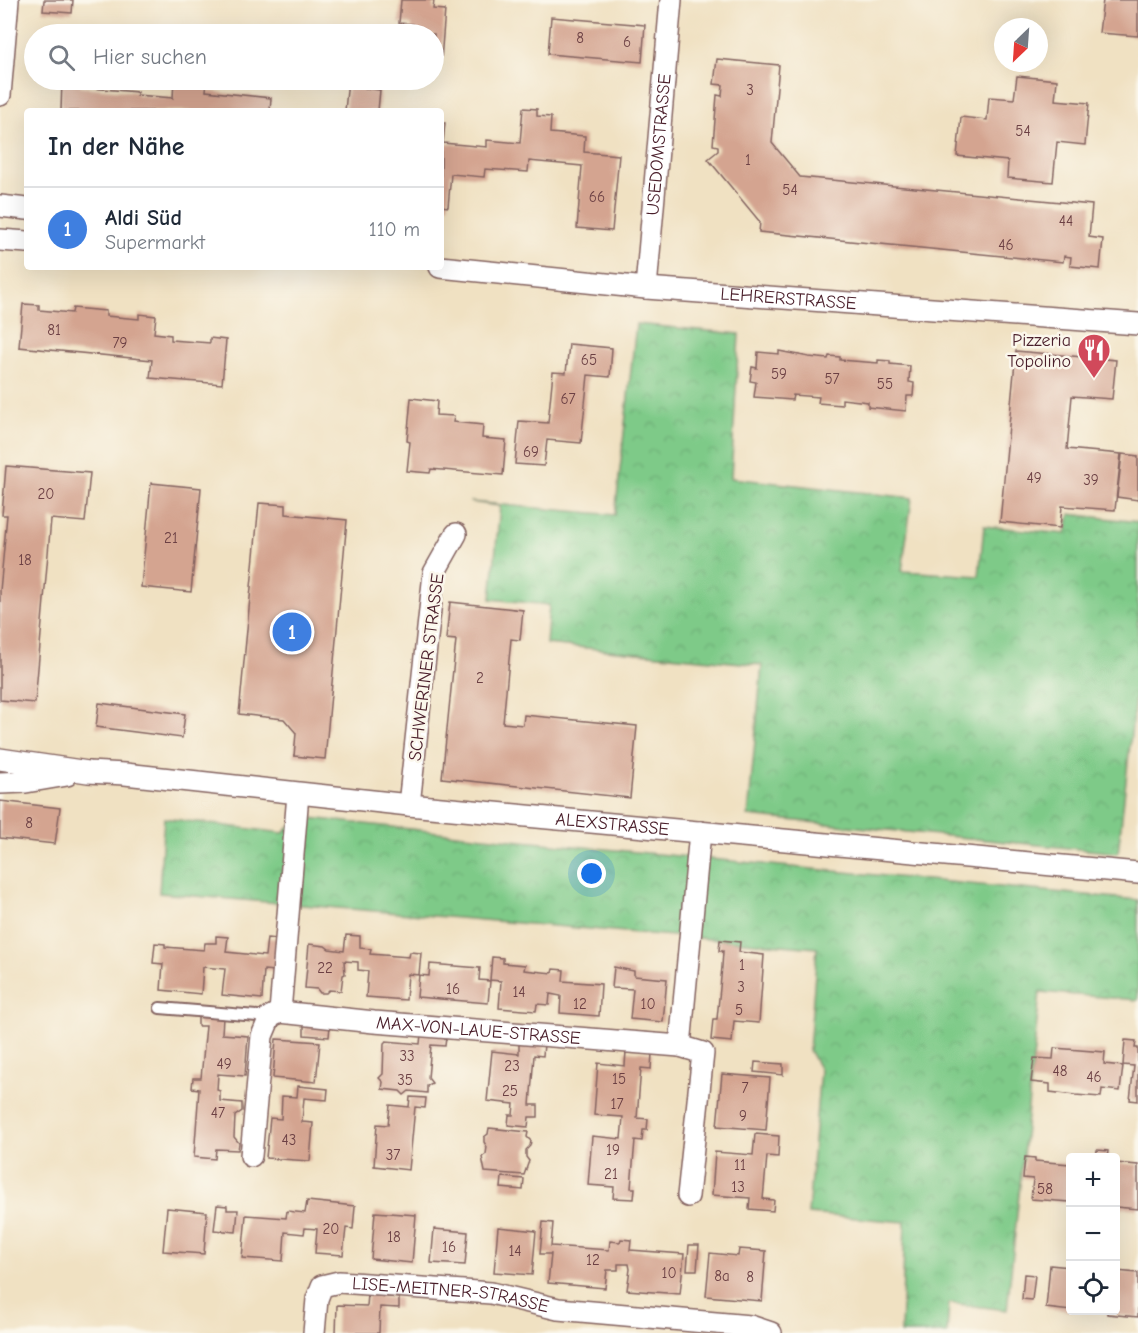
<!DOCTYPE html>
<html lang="de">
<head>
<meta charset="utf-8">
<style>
	:root { --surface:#fff; --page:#f6f6f7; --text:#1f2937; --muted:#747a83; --line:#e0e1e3; --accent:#0f766e }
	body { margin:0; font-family:"Comic Neue",sans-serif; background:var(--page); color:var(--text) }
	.controls { position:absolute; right:18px; bottom:18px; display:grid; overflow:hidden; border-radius:6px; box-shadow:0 6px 24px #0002 }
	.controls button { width:54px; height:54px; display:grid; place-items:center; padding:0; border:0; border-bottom:2px solid var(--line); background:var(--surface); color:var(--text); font:30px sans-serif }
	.compass { position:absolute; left:994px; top:18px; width:54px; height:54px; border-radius:50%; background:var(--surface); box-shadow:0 6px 24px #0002; rotate:205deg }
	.you { position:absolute; left:592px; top:874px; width:21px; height:21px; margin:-15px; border:4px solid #fff; border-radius:50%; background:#1a73e8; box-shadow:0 0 0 9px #1a73e833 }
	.badge { display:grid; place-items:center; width:39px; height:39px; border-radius:50%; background:var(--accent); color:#fff; font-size:20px; font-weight:700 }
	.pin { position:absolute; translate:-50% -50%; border:3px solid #fff; box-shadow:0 2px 6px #0006 }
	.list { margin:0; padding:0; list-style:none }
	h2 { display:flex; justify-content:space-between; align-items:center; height:78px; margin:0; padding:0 24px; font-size:26px }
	h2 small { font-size:20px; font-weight:400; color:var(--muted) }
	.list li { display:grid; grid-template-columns:39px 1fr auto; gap:18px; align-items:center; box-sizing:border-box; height:84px; padding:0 24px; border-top:2px solid var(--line) }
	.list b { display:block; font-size:22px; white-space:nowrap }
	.list p { margin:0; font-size:20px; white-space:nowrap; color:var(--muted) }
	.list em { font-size:20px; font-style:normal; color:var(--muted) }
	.icon { flex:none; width:33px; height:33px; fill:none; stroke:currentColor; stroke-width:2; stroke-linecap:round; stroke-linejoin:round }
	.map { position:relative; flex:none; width:1138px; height:1333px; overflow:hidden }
	.search { position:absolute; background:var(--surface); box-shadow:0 6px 24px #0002; left:24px; top:24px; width:420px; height:66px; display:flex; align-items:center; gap:15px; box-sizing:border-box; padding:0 21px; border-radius:33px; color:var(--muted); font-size:22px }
	.panel { position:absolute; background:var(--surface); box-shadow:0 6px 24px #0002; left:24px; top:108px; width:420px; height:162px; border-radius:6px }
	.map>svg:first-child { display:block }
</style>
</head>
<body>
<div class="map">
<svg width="1138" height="1333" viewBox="0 0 1138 1333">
	<defs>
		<pattern id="park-crowns" width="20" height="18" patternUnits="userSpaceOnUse" patternTransform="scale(1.5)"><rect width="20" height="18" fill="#7eca88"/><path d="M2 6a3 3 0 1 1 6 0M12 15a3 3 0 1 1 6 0" fill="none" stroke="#6ead76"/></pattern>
	</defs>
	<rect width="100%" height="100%" fill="#fbf7ec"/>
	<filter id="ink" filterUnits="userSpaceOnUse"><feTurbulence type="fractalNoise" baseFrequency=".0167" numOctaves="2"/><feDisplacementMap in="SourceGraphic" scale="12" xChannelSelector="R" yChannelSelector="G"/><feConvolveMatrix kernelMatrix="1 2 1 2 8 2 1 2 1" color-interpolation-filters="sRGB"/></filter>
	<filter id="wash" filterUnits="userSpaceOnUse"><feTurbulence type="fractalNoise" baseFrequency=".008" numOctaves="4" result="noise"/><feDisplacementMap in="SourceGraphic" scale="24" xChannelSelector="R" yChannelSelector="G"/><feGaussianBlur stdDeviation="1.35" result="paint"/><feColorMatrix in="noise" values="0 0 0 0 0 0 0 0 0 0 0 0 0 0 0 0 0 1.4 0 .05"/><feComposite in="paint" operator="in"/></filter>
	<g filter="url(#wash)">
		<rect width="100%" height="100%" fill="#f0e1c2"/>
		<g fill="url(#park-crowns)" stroke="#64745a" stroke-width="1.5">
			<path d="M636,324L739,334L731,478L912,498L902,571L979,576L984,526L1066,534L1070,514L1138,522V671L1118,853L748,816L762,665L546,644L549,605L491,599L500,506L470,502L615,515Z"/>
			<path d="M301,817L511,840L1138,900V1000L1040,992L1007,1310L949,1303L947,1333H901L905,1222L808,1214L820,1070L809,1050L817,948L159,893L164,818L283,833Z"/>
		</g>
		<g id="blocks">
			<g fill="#d4a490">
				<path d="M44,0H73L72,13L43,11Z"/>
				<path d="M401,0H434L433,9L445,10L441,60L434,59V34H411L412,24L399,23Z"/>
				<path d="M1103,0H1138V36L1099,33Z"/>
				<path d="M551,17L645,25L642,62L548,54Z"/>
				<path d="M717,59L779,65L772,143L800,177L1092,205L1089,237L1103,239L1100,269L1070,266L1071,257L1064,256L1063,262L759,232L760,222L708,159L718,151V146L713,145L717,95L722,96L723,85L714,84Z"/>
				<path d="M1017,76L1057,80L1055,100L1089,103L1085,145L1057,142L1053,182L1007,178L1008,161L957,156L961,117L987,120L989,97L1014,99Z"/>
				<path d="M62,80H80V87L137,92V95L173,98L174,80H207L206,91L271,98L270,111H61Z"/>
				<path d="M348,80L366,82L365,88L380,90L378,111H345Z"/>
				<path d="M523,108L537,109V116L551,117L550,133L585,136L584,152L619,155L612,231L577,228L582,166L529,161L528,172L485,169L484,177L451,174L448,207L441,206V123H445L443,143L487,147V140L520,143Z"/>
				<path d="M23,304L39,305V310L72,313L73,308L106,311V316L139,319V314L156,316L154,333L171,335V340L210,343V338L226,340L222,384L150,378L152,360L19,347Z"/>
				<path d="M569,344L612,348L610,377L588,375L581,443L547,440L544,466L515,464L519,421L548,423L553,372L566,373Z"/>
				<path d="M779,351L809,357L828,359L829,356L840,357V360L878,363V360L890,361V364L910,366L909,382L914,383L913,396H907L906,411L868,407V402L842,399V405L818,403L819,397L793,395L792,400L754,397L756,382L750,381L752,367L757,368L758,352L779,354Z"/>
				<path d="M1016,351L1116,360L1112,399L1072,396L1067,449L1121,454L1115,510L1062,506L1060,528L1000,522Z"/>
				<path d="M411,398L437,401L436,415L454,416L453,422L483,425L482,438L506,440L503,475L431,469L430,473L407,471L410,442L407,441Z"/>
				<path d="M1122,454L1138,456V500L1117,497Z"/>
				<path d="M6,466L90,473L85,522L51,519L35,703L0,700V591L7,515H2Z"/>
				<path d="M151,483L201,488L191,592L141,587Z"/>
				<path d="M259,503L286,505V514L347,520L325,759L294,756L296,733L284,719L239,714Z"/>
				<path d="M450,602L523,610L520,640L511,639L503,723L523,725L524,715L637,726L630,798L442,778L456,640L446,639Z"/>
				<path d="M99,703L185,714L182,738L96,727Z"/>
				<path d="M0,801L60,808L55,844L0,838Z"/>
				<path d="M346,935L360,936V948L371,949L370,954L409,957L410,952L421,953L419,975L429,976L430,964L480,968L479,980L490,981L488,1003L417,997L419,975L408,974L406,1000L366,997L368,971L358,970V962L344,961L345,974L343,975L341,991L329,990L326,993H320L317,989L305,988L309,944L325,946L329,949L344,951Z"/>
				<path d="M216,936L228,937L226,952L265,956L267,938L278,939L275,971L264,970L262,999L222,995L225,969L203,967L201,994L161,990L163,964L153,963L155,943L165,944V947L204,950L205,943H216Z"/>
				<path d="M720,940L740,942L739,952L764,955L759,1023L734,1021L732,1042L711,1040L713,1019H717L722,967L723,951H719Z"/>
				<path d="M492,957L503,958V963L525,965L524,970L552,973L553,969L564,970L563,981L601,984L599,1016L560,1013L561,996L550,994L549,1005L537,1004L536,1011L499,1008L501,981L490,980Z"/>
				<path d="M614,967L634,971V976L667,979L663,1022L630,1019L633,989L612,988Z"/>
				<path d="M198,1015L223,1017L222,1034L248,1036L245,1076L218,1074L217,1090L220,1091V1101L242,1103V1111L235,1116L234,1137L239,1143L238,1150L216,1149L215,1159L194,1157L199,1089L192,1088L193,1078H201L206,1026H198Z"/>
				<path d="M304,1024L330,1026L329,1037L304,1035Z"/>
				<path d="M421,1034L446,1036L445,1046L431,1045L428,1078L432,1083L427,1086V1093L409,1091L404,1095L400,1091L382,1089L383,1082L379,1078L383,1074L384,1043L386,1041L420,1044Z"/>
				<path d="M276,1039L320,1042L316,1082L273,1078Z"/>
				<path d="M1125,1040L1136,1041L1135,1048H1138V1101L1130,1100L1134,1066L1123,1065Z"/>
				<path d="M519,1042L544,1044L543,1056L534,1055L530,1105H538V1117H529L528,1127L508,1125L509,1115H513L514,1104L487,1101L492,1051L519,1054Z"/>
				<path d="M1054,1048L1105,1052L1104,1064L1123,1066L1120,1091L1102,1089L1101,1097L1075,1095L1050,1092V1084L1031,1082L1034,1058L1053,1059Z"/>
				<path d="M626,1051L652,1053L651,1069L641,1068L637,1118L648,1119L647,1130H643L642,1141L635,1140L631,1188H635L634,1199L613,1198L614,1187L588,1185L592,1136L621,1139L623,1117L594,1115L598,1063L625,1066Z"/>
				<path d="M755,1062L783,1064V1075L754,1072Z"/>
				<path d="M722,1074L770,1078L766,1130L717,1126Z"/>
				<path d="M298,1086L328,1089L327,1100L304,1098L302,1122L313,1123L310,1161L266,1158L270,1118L281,1119L282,1096L297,1097Z"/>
				<path d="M410,1097L426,1098L425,1108L415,1107L409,1170L374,1166L377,1124L388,1125L390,1105L409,1107Z"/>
				<path d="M489,1128L528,1132L527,1137L531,1141L530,1146L526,1150V1157L529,1161L524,1175L485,1172L482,1157L486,1154L487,1147L484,1142V1137L488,1134Z"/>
				<path d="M755,1134L779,1136L778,1157L767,1156L763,1199L774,1200L773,1211L749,1209L750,1198L712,1195L715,1152L753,1155Z"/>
				<path d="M1097,1150L1108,1151L1107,1158H1096Z"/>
				<path d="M1025,1157L1035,1158V1161L1070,1164V1202L1031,1199L1033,1179L1023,1178Z"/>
				<path d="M1116,1163L1138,1165V1209L1116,1207Z"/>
				<path d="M502,1177L524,1179L523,1190L501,1188Z"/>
				<path d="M307,1201L355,1206L353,1229L346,1228L343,1255L315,1253L317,1229L305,1228L304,1234L285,1232L283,1261L242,1258L246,1215L286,1218L287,1211L305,1213Z"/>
				<path d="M217,1205L227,1206V1210H238L236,1232L214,1230Z"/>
				<path d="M167,1208L207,1212L204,1254L163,1251Z"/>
				<path d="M375,1212L416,1215L412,1263L371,1259Z"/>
				<path d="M543,1222L553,1223L551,1246L609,1250L610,1241L620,1242L621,1239L631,1240L630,1250L684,1254L680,1294L627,1290L630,1269L629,1264H618V1270H607L605,1288L548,1283L551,1254H540Z"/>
				<path d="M498,1227L536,1231L532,1275L494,1272Z"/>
				<path d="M434,1229L468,1232L465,1265L431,1263Z"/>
				<path d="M689,1245H699L697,1270H687Z"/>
				<path d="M739,1249L766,1251L762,1301L706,1296L710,1253L738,1256Z"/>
				<path d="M1050,1265L1070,1267L1071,1311L1046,1308Z"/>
				<path d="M1116,1271L1138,1273V1317L1107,1314V1311H1116Z"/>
				<path d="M1024,1274L1035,1275L1032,1300L1022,1299Z"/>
				<path d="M368,1295L399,1298V1308L380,1307L379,1333H336L337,1305L367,1306Z"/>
			</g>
		</g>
	</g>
	<g filter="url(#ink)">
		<use href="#blocks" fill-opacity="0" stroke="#846360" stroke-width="1.5"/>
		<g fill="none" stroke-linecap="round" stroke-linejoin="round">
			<defs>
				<path id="lane" d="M160,1008L270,1017"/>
				<g id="street">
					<path d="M0,95L8,0"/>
					<path d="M0,206L27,209"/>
					<path d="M0,240L27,242"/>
					<path id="s1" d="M440,267L646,288L1138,324"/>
					<path id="s2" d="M646,288L671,0"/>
					<path id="s3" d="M0,759L88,772L125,774L409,805L1138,873"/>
					<path d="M0,783L26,782L67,775"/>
					<path id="s4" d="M298,794L280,1012L374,1022L680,1046L700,832"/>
					<path d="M409,805L434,573L456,534"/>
					<path d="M680,1046L703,1053L688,1196"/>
					<path d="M251,1156L262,1036L270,1017L280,1012"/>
					<path id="s5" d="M314,1333L317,1299L322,1286L339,1282L491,1293L558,1309L750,1326L771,1333"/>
				</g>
			</defs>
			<use href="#lane" stroke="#846360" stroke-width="14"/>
			<use href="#street" stroke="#846360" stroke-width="24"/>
			<use href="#lane" stroke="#fff" stroke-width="10"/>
			<use href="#street" stroke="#fff" stroke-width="21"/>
		</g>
	</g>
	<defs>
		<symbol id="restaurant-pin" viewBox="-11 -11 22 30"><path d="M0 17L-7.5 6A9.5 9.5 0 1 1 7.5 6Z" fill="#d1495b" stroke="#fbf7ec"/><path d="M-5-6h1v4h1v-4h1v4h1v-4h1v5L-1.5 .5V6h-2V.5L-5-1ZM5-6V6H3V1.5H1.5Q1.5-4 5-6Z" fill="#fff"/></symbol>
	</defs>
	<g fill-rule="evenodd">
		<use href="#restaurant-pin" x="1075" y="331" width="38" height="52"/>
	</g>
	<g text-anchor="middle" stroke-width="5" stroke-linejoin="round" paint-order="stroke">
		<g font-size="15" fill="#6c4044">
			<text x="580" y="43">8</text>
			<text x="627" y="47">6</text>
			<text x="750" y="95">3</text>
			<text x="1023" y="136">54</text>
			<text x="748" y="165">1</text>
			<text x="790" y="195">54</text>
			<text x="597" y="202">66</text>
			<text x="1066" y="226">44</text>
			<text x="1006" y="250">46</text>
			<text x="54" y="335">81</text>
			<text x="120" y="348">79</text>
			<text x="589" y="365">65</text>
			<text x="779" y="379">59</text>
			<text x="832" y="384">57</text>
			<text x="885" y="389">55</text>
			<text x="568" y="404">67</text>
			<text x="531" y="457">69</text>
			<text x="1034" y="483">49</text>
			<text x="1091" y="485">39</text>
			<text x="46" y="499">20</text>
			<text x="171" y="543">21</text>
			<text x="25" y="565">18</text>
			<text x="480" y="683">2</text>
			<text x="29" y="828">8</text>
			<text x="742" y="970">1</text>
			<text x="325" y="973">22</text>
			<text x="741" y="992">3</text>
			<text x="453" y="994">16</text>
			<text x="519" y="997">14</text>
			<text x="580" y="1009">12</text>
			<text x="648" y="1009">10</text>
			<text x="739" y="1015">5</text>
			<text x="407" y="1061">33</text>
			<text x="224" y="1069">49</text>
			<text x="512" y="1071">23</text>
			<text x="1060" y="1076">48</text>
			<text x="1094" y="1082">46</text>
			<text x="619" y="1084">15</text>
			<text x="405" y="1085">35</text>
			<text x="745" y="1093">7</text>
			<text x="510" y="1096">25</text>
			<text x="617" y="1109">17</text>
			<text x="218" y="1118">47</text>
			<text x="743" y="1121">9</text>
			<text x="289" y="1145">43</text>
			<text x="613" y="1155">19</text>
			<text x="393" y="1160">37</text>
			<text x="740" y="1170">11</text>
			<text x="611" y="1179">21</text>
			<text x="738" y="1192">13</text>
			<text x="1045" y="1194">58</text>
			<text x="331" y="1234">20</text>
			<text x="394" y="1242">18</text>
			<text x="449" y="1252">16</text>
			<text x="515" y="1256">14</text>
			<text x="593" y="1265">12</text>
			<text x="669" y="1278">10</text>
			<text x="722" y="1281">8a</text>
			<text x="750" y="1282">8</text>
		</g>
		<g font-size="18" fill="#4a1f2b" stroke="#fbf7ec">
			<text dy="6" stroke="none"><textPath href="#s2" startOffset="144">USEDOMSTRASSE</textPath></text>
			<text dy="6" stroke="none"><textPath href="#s1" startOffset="350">LEHRERSTRASSE</textPath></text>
			<text transform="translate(426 667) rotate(-83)" y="6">SCHWERINER STRASSE</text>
			<text dy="6" stroke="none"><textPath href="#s3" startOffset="616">ALEXSTRASSE</textPath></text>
			<text dy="6" stroke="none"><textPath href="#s4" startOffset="418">MAX-VON-LAUE-STRASSE</textPath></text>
			<text dy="6" stroke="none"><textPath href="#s5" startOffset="178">LISE-MEITNER-STRASSE</textPath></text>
		</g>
		<g font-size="18" fill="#4a1f2b" stroke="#fbf7ec" text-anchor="end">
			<text x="1071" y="346">Pizzeria<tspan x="1071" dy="21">Topolino</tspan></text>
		</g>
	</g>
</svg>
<div class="controls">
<button>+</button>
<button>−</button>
<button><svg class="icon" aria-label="locate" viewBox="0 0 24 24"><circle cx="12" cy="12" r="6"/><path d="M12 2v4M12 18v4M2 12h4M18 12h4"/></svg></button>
</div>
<svg class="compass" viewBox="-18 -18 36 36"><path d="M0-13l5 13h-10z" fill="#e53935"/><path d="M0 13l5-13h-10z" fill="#747a83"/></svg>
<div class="you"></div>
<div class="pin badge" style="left:292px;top:632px;background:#3f7fe0">1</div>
<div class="search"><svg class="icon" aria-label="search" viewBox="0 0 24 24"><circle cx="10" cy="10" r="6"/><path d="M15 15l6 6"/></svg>Hier suchen</div>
<section class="panel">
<h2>In der Nähe<small></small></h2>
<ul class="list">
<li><span class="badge" style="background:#3f7fe0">1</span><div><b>Aldi Süd</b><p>Supermarkt</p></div><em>110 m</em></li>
</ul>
</section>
</div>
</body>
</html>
